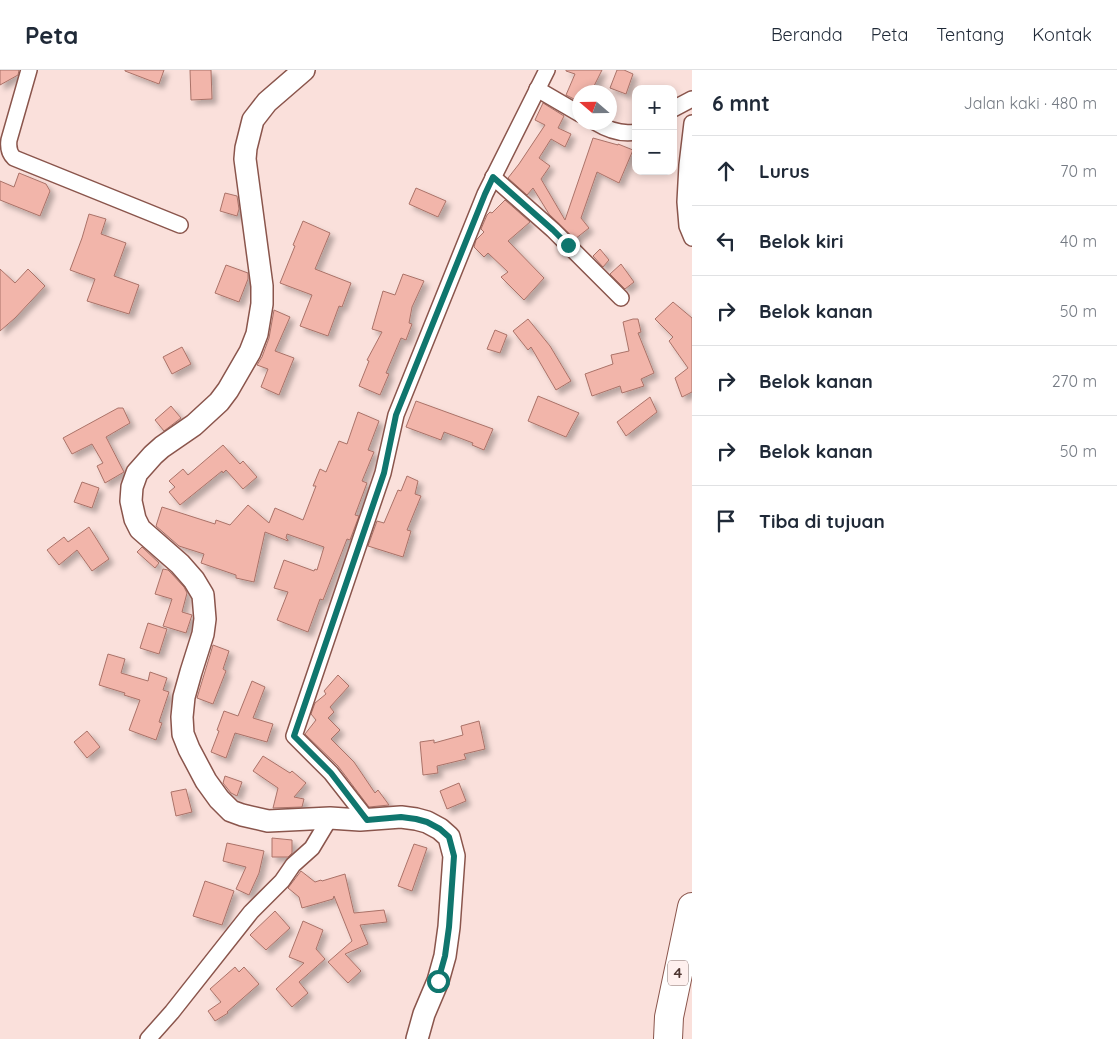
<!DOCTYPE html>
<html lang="id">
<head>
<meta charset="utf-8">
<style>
	:root { --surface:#fff; --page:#f2f2f3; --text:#1f2937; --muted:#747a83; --line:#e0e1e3 }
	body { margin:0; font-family:Quicksand,sans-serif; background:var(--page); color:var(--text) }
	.controls { position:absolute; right:15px; top:15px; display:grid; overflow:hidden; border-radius:10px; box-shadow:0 2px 8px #0003 }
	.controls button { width:45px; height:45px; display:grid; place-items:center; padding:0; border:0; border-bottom:1px solid var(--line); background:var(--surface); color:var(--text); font:25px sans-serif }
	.compass { position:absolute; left:572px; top:15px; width:45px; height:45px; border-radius:50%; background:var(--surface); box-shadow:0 2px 8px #0003; rotate:290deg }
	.stop { position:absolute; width:15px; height:15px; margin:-11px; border:4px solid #0f766e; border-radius:50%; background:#fff }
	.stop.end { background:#0f766e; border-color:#fff; box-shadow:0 1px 5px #0008 }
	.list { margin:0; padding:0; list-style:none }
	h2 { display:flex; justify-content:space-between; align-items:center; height:65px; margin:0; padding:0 20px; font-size:21px }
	h2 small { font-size:16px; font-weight:400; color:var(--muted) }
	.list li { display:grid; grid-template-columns:32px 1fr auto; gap:15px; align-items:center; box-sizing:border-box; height:70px; padding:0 20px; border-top:1px solid var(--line) }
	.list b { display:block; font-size:19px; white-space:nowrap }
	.list em { font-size:16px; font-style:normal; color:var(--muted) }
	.icon { flex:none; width:28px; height:28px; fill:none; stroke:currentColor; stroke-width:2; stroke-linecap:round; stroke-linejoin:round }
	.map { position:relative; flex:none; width:692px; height:969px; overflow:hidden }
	header { display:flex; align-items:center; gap:30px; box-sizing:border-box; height:70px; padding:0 25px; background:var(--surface); border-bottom:1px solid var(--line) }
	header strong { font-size:24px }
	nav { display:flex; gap:28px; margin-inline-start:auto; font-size:18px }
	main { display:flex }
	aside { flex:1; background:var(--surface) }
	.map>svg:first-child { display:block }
</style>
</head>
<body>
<header>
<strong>Peta</strong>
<nav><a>Beranda</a><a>Peta</a><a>Tentang</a><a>Kontak</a></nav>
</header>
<main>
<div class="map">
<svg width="692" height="969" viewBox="0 0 692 969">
	<defs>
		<filter id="shadow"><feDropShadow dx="4.5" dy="4.5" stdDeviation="2.5" flood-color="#0004"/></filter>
	</defs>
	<rect width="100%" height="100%" fill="#fae0db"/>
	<g fill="#f2b5aa" stroke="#aa7268" filter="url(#shadow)">
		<path d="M0,0H19L18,5L0,15Z"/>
		<path d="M125,0H164L159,14L125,1Z"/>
		<path d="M190,0H211L212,29L191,30Z"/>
		<path d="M566,0H602L591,22H580V32L566,25L575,4L566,1Z"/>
		<path d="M617,0H624L633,4L626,24L610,18Z"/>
		<path d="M543,33L564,46L558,58L571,64L565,77L551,69L539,88L550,96L541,109L565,150L593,68L618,75V74L633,80L619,113L597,102L581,148L589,158L575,169L549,144L533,118L527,125L508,108L519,94L545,55L535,50Z"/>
		<path d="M19,103L46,114L50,121L40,146L0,130V111L14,117Z"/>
		<path d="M416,118L446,131L438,147L409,134Z"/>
		<path d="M225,123L237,126L239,139L237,146L220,141Z"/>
		<path d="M505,130L530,152L508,171L544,208L524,230L501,207L508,202L488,183L484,187L474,177L476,170L484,162L481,159L487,145L490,142L492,143Z"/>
		<path d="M89,144L106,149L101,164L126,173L114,206L139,215L129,244L87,231L95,209L70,200L82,168Z"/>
		<path d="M303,151L330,163L315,199L351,213L342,237L339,236L328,266L300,256L312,225L280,213L295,176L293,175Z"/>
		<path d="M600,179L609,190L603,197L593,186Z"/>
		<path d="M621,194L634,212L625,219L610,204Z"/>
		<path d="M226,195L248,203V209L239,232L215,223Z"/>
		<path d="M0,199L15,213L28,199L45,216L15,248L0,261Z"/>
		<path d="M403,204L424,211L412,237L409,253L412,254L406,270L401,268L386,303L389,304L380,325L359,316L369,291L367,290L382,262L372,259L383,221L395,225Z"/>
		<path d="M673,232L692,248V322L682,327L675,308L688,298L669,271L673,267L655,249Z"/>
		<path d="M274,240L290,247L275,281L294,288L279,325L261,317L268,299L257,295L262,287L269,268Z"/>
		<path d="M528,249L550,276L571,311L556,320L531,277L528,280L513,261Z"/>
		<path d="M633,249H638L641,262L638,263L654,303L641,309L644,316L622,323L620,316L592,326L585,304L613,294L611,285L629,281L623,252Z"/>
		<path d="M495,260L507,265L500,283L487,279Z"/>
		<path d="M182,277L191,294L172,304L163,287Z"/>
		<path d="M538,326L579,343L566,367L528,351Z"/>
		<path d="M650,327L657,342L626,366L617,352Z"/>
		<path d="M416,331L493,359L484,380L472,375L473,373L444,362L441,370L406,357Z"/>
		<path d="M171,336L181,348L164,361L155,350Z"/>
		<path d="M118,338H123L130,353L106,367L124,402L105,413L97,396L103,393L92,374L72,384L63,368Z"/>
		<path d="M358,342L379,351L368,380L374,382L362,411L367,413L355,445L359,446L350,470L347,469L323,530L320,529L308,562L277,550L288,522L274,518L284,490L314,501L315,499L317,500L324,477L287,464L286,468L288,470V471L265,462L254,512L236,508V505L201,493L204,484L179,476L156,456L162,437L215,454L216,450L230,455L248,435L269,453L275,438L303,450L316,416H313L320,399L326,402L339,371L347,374Z"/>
		<path d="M223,375L240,394L243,391L257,407L243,419L226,400L223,403L222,401L180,435L169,422L175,417L169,411L183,399L188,405Z"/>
		<path d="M407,406L418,411L415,424L421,426L407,460L411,461L403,487L368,476L377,451L384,453L398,420L401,421Z"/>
		<path d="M82,412L99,418L92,438L74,432Z"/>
		<path d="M89,457L109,489L92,501L77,480L59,495L47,480L64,467L68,472Z"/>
		<path d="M142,477L159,493L155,498L137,482Z"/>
		<path d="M163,499L168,500L171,503L184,517L187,523L182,542L192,545L186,563L163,556L172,529L155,524Z"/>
		<path d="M148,553L167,559L159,584L140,578Z"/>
		<path d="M213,575L229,581L223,599L226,601L213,634L197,628Z"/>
		<path d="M108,584L125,589L121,603L148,611L150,602L167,608L163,620L169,622L159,652L162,653L156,670L129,660L140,630L124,625L125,623L99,615Z"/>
		<path d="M338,605L349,616L330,637L334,642L328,648L340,660L331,669L354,692L375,723L378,720L389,735L369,737L338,696L305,664L316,650L311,644L315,633L326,624L324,621Z"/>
		<path d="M252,611L265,617L253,648L273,654L267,672L235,663L226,688L211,682L219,661L217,660L224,641L238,646Z"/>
		<path d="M479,651L485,679L464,684L466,689L437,696L438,703L423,705L420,672L434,670V673L463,665L461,656Z"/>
		<path d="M87,661L100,677L87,688L74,672Z"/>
		<path d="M263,686L290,703L292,701L306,713L294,727L304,729L302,737L273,738L278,718L253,701Z"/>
		<path d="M225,706L242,712L237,726L231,723L223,713Z"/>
		<path d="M459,713L466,731L447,739L440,721Z"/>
		<path d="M186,719L192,742L176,746L171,722Z"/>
		<path d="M272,768L292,770V783L288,787H272Z"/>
		<path d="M227,773L264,781L259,803L249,825L236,819L246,797L223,791Z"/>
		<path d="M414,774L427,778L412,821L398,816Z"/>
		<path d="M301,801L315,812L321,810L322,811L345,804L354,843L384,840L387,852L360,855L368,874L345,884L361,901L348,913L328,892L352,871L334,826L333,829L302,838L299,827L288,818Z"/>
		<path d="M205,811L234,821L222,855L193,846Z"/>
		<path d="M275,841L290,858L266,880L250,865Z"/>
		<path d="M303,851L323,860L316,879L325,889L299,912L308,923L292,937L276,919L304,893L289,887Z"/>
		<path d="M235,897L239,902L244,897L259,914L227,942L228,943L215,951L208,941L221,932L210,919Z"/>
	</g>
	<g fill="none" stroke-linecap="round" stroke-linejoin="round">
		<defs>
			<g id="street">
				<path d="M29,0L9,70C8,77 9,83 14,88L180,155"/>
				<path d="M537,19L580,44"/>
				<path d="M673,39L692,29"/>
				<path d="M595,52C608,60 621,65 636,62"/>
				<path d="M692,53L687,95L685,132L687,156L692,168"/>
				<path d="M493,107L553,160L621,228"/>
				<path d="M367,749L331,703L294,666L383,403L396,345L485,124L547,0"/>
				<path d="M148,969L172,942L251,842L282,811L293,795L312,778L330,748"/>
			</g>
			<path id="secondary" d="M304,0L267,32L253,50L246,78L245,89L262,216V234L257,264L250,282L228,320L219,332L194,355L162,377L153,385L137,403L132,417L131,431L135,449L140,459L180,494L194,510L203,525L205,549L203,564L191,602L184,627L182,647L183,664L189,679L206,711L219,729L231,741L242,745L268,751L330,748L360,750L401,747L416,749L427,752L440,759L449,767L454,786L449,857L445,886L438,911L424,944L417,969"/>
			<path id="highway" d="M668,969L669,947L692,837"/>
		</defs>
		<use href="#street" stroke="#8a554c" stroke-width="18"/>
		<use href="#secondary" stroke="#8a554c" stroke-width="24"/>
		<use href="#highway" stroke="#8a554c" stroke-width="30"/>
		<use href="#street" stroke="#fff" stroke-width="15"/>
		<use href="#secondary" stroke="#fff" stroke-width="21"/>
		<use href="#highway" stroke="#fff" stroke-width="28"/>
	</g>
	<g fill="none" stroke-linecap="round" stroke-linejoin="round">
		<path stroke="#0f766e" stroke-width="6" d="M438,911L445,886L449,857L454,786L449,767L440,759L427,752L416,749L401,747L367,750L331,703L294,666L384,403L396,345L485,124L493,107L553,160L568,175"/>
	</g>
	<g text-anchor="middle" stroke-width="5" stroke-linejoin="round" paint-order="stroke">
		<rect fill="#fef0ee" stroke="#836e6a" stroke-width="1" x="668" y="890.5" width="20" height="25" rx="4"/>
		<g font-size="15" font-weight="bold" fill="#4e3631">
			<text x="678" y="908">4</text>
		</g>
	</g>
</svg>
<div class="controls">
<button>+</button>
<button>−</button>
</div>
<svg class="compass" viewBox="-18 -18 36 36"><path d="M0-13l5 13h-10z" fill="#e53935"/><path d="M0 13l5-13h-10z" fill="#747a83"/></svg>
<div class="stop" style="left:438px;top:911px"></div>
<div class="stop end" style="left:568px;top:175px"></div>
</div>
<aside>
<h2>6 mnt<small>Jalan kaki · 480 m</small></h2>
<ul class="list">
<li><svg class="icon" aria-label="ahead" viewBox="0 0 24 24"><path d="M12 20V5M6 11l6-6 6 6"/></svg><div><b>Lurus</b></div><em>70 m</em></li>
<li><svg class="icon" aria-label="left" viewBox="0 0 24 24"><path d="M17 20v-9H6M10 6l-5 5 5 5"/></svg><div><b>Belok kiri</b></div><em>40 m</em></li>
<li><svg class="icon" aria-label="right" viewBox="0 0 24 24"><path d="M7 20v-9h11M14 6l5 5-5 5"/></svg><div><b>Belok kanan</b></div><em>50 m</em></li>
<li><svg class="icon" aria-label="right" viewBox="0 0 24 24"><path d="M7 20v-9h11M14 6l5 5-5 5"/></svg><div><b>Belok kanan</b></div><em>270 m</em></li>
<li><svg class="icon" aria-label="right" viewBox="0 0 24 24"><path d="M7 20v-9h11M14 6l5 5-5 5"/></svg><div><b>Belok kanan</b></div><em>50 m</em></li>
<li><svg class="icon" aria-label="arrive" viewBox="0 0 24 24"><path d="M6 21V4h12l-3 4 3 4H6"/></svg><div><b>Tiba di tujuan</b></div></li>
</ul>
</aside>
</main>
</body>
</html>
